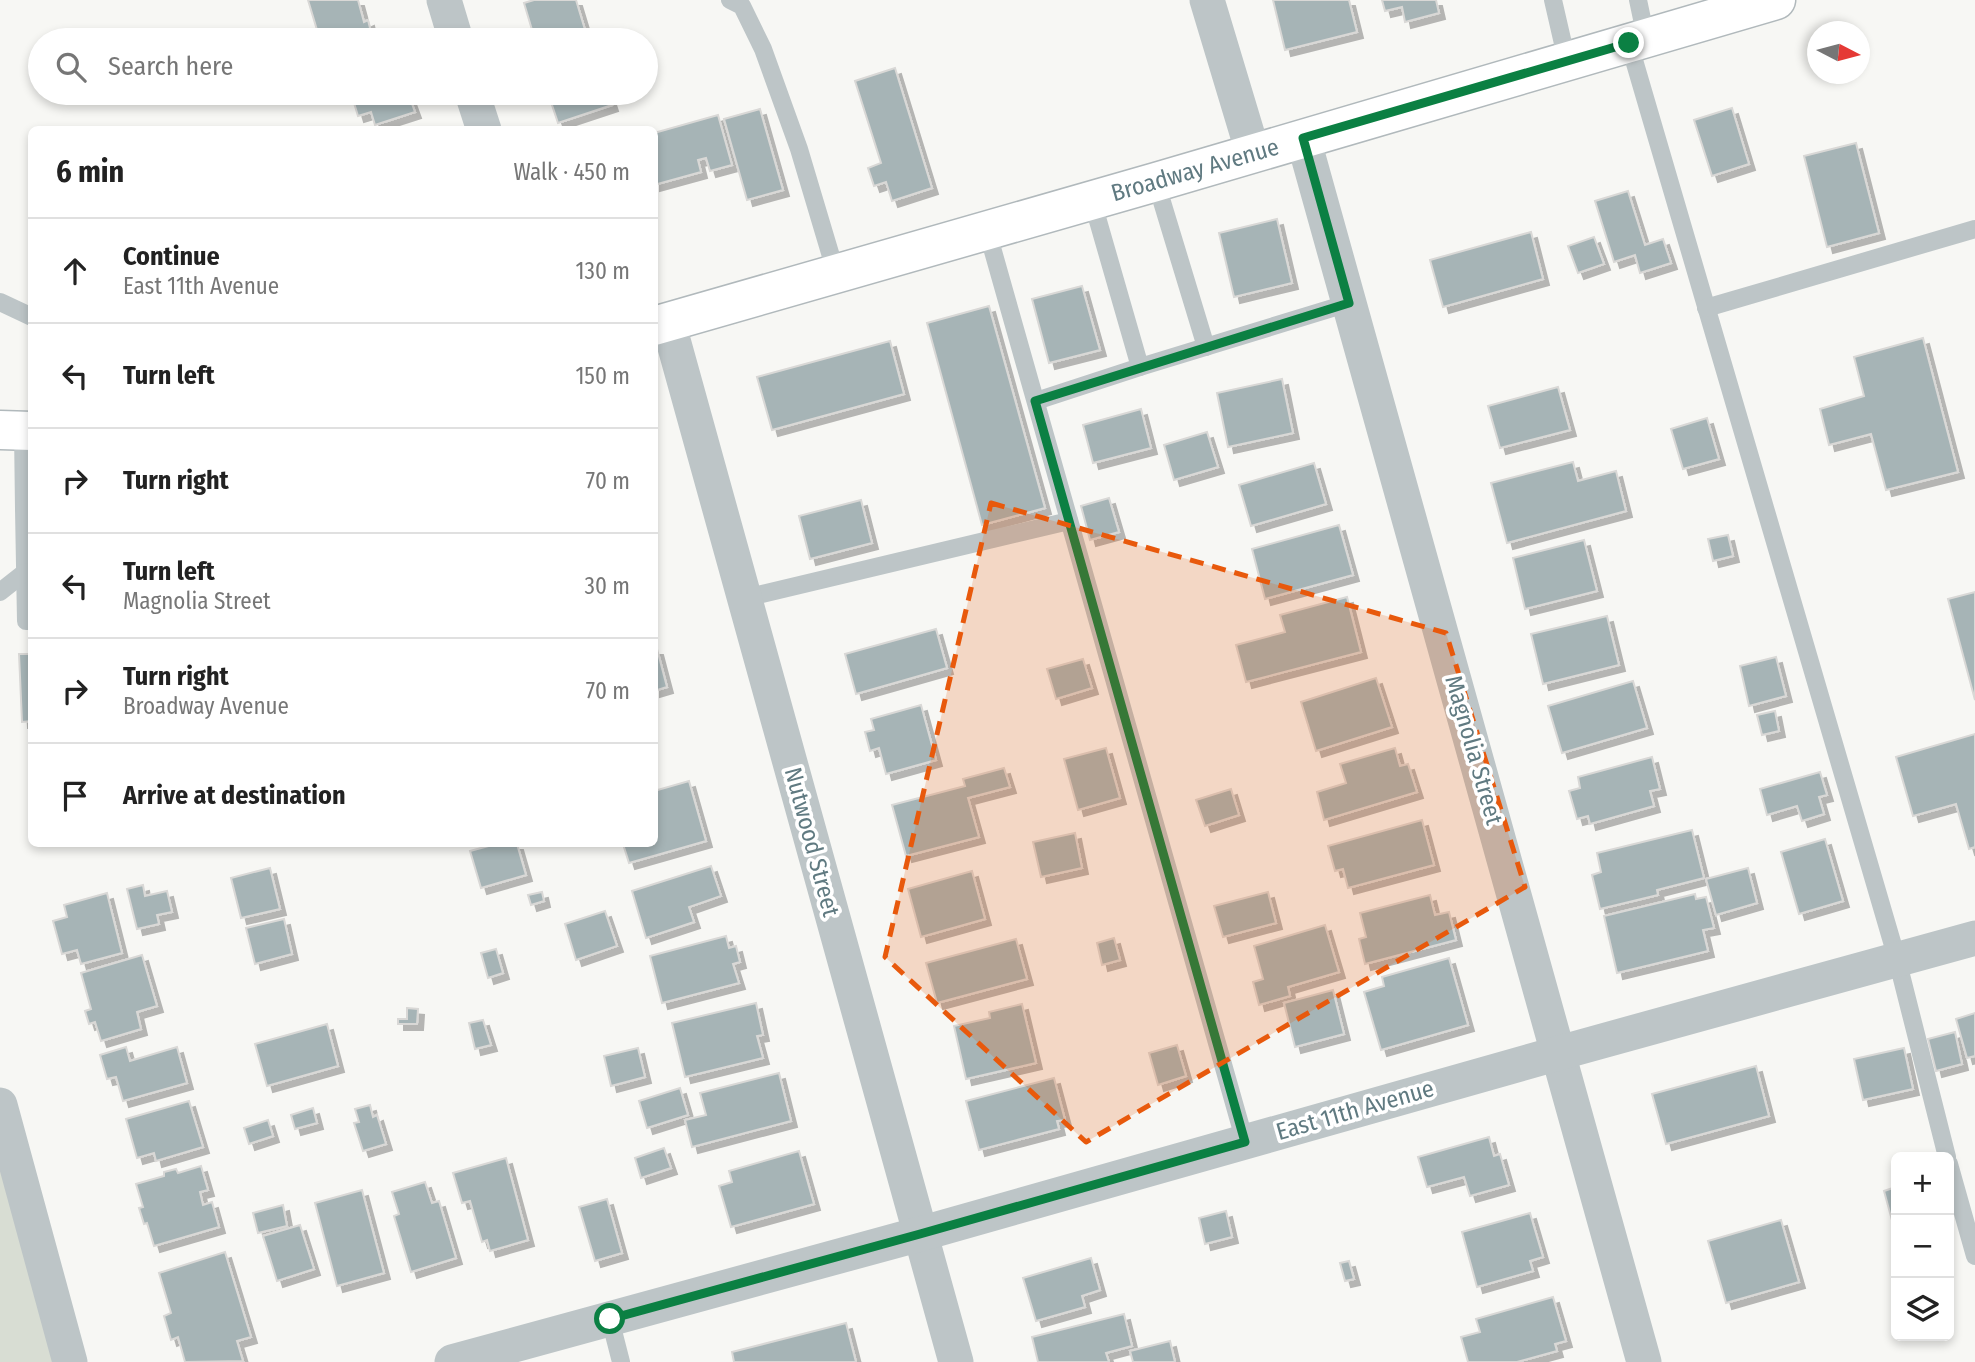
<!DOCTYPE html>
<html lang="en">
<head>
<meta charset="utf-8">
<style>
	:root { --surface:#fff; --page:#f2f2f2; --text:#222; --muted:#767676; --line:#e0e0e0 }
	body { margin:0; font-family:"Fira Sans Condensed",sans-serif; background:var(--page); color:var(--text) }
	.controls { position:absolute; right:21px; bottom:21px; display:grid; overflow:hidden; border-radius:10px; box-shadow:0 4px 10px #0003 }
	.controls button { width:63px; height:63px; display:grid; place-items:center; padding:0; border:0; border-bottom:2px solid var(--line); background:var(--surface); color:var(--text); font:35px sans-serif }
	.compass { position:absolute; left:1807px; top:21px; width:63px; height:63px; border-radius:50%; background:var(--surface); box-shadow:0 4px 10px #0003; rotate:96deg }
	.stop { position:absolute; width:21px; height:21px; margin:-16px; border:5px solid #0b8043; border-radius:50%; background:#fff }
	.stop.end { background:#0b8043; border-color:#fff; box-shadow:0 2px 7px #0008 }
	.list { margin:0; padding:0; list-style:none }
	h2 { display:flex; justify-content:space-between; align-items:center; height:91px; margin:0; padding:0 28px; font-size:30px }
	h2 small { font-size:23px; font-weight:400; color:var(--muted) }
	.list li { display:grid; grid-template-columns:46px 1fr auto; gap:21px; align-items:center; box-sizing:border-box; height:105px; padding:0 28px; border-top:2px solid var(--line) }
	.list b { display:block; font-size:26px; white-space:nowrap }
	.list p { margin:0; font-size:23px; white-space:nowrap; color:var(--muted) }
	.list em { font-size:23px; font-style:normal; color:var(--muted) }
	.icon { flex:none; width:38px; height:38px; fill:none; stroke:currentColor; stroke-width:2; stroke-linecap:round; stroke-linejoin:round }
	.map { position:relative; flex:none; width:1975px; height:1362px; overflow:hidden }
	.search { position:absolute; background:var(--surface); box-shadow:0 4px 10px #0003; left:28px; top:28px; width:630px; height:77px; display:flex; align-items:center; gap:18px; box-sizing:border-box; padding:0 24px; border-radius:38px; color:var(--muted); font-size:26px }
	.panel { position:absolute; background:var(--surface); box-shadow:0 4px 10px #0003; left:28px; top:126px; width:630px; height:721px; border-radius:10px }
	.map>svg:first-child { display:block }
</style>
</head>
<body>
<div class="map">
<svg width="1975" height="1362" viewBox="0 0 1975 1362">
	<defs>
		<filter id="shadow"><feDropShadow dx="6" dy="6" stdDeviation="0" flood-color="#0004"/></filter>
	</defs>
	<rect width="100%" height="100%" fill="#f7f7f4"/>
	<path fill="#d8ddd3" d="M0,1109L70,1362H0Z"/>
	<g fill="#a6b4b6" stroke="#d9d8d6" stroke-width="2" filter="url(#shadow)">
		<path d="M308,0H358L364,22L368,20L371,32L343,40H320Z"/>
		<path d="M534,0H576L586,33L562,40H535L524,3Z"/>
		<path d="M1273,0H1349L1357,32L1285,50Z"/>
		<path d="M1382,0H1436L1439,13L1405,22L1402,7L1385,11Z"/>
		<path d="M895,68L932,188L892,201L886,182L874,186L868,168L881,163L855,81Z"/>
		<path d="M351,93H408L415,112L375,125L371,112L358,116Z"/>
		<path d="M548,93H608L612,105L558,123Z"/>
		<path d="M1732,108L1749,164L1712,176L1694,120Z"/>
		<path d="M760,109L783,190L747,200L724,119Z"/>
		<path d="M718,115L732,165L710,171L706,158L698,160L701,172L654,185V133Z"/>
		<path d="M1856,143L1879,233L1827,247L1804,156Z"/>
		<path d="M1628,191L1645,245L1663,239L1671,263L1640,273L1635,255L1614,262L1595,201Z"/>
		<path d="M1277,219L1292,283L1234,297L1219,233Z"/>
		<path d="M1531,232L1543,279L1443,307L1430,260Z"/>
		<path d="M1594,237L1604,264L1578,273L1568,246Z"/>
		<path d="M1082,286L1100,350L1049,363L1032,299Z"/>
		<path d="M989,306L1045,508L982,525L927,323Z"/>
		<path d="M1923,338L1958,472L1886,490L1871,434L1829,445L1820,409L1864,396L1854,357Z"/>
		<path d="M890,341L904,394L772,430L757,377Z"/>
		<path d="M1282,379L1293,433L1228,447L1217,393Z"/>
		<path d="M1558,387L1570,430L1500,448L1488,406Z"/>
		<path d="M1141,409L1151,448L1093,463L1083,425Z"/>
		<path d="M1707,418L1719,459L1683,469L1671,429Z"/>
		<path d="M1207,432L1218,467L1174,480L1164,445Z"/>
		<path d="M1573,462L1578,481L1616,471L1626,511L1507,543L1491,483Z"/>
		<path d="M1314,463L1326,504L1251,526L1239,485Z"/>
		<path d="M1109,498L1119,532L1090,540L1081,506Z"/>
		<path d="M861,500L872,543L810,559L799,516Z"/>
		<path d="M1339,525L1353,575L1265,599L1252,549Z"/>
		<path d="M1728,535L1733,556L1713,561L1708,539Z"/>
		<path d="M1584,540L1597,591L1525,609L1513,558Z"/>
		<path d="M1975,592V700L1948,599Z"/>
		<path d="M1347,597L1361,652L1246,682L1236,645L1285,632L1280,615Z"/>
		<path d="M1607,616L1619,665L1543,684L1531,634Z"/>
		<path d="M936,629L947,668L856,694L845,654Z"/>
		<path d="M654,649H657L667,687L654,691Z"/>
		<path d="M19,654H32V721L22,722Z"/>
		<path d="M1776,657L1786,696L1749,706L1740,666Z"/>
		<path d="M1083,659L1092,688L1056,699L1047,669Z"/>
		<path d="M1376,678L1392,727L1316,751L1301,702Z"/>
		<path d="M1633,681L1647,728L1562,753L1548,706Z"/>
		<path d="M921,705L936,760L886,774L879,748L870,751L865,732L874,730L871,719Z"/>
		<path d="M1775,711L1779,731L1762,735L1757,715Z"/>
		<path d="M1975,734V847L1969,849L1956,804L1913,816L1896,757Z"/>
		<path d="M1106,748L1120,798L1078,810L1064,759Z"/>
		<path d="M1395,748L1400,766L1408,764L1417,792L1324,820L1317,792L1346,783L1340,764Z"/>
		<path d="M1652,757L1660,789L1650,791L1654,806L1590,824L1588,816L1577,819L1569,791L1580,788L1578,777Z"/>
		<path d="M1004,768L1010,787L968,798L979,837L906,856L892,805L965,786L963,779Z"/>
		<path d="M1820,772L1827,795L1819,797L1824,814L1802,821L1797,806L1767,815L1760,789Z"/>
		<path d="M689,781L706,841L629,863L623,844H654V791Z"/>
		<path d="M1231,789L1239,815L1205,826L1196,800Z"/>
		<path d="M1422,820L1434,865L1348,888L1343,869L1335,871L1328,846Z"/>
		<path d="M1692,830L1704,878L1657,890L1658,895L1600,909L1592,875L1601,872L1597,853Z"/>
		<path d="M1075,833L1082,868L1041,877L1033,842Z"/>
		<path d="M1825,839L1843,901L1799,914L1781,852Z"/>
		<path d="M496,844H517L526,875L481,888L470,851Z"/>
		<path d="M711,866L721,896L689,907L694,922L646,938L632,891Z"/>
		<path d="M270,868L280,909L241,918L231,878Z"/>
		<path d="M1748,868L1757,903L1716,915L1706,879Z"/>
		<path d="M972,871L985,919L921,937L908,889Z"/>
		<path d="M143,885L145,896L167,891L172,912L157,915L159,924L137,929L127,889Z"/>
		<path d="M542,892L544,901L531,905L528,895Z"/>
		<path d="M1268,892L1276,923L1223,937L1214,906Z"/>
		<path d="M107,893L122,953L81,964L77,950L62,954L53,921L67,917L64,905Z"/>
		<path d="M1695,894L1696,899L1706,897L1714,928L1703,930L1708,951L1617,973L1604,916Z"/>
		<path d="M1430,895L1435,915L1449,912L1456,940L1365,964L1359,939L1366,937L1360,913Z"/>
		<path d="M605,911L617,946L576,960L565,924Z"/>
		<path d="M284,919L292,954L255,964L246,928Z"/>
		<path d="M1325,925L1339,972L1288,987L1290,996L1259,1005L1253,982L1263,979L1254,946Z"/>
		<path d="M726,936L729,948L736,946L740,962L733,964L739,983L662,1003L650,956Z"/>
		<path d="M1114,938L1120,960L1102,965L1097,943Z"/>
		<path d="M1016,939L1027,979L937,1003L926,963Z"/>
		<path d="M496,949L503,973L488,978L481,953Z"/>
		<path d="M142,955L157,1006L137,1012L141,1029L101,1041L95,1022L89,1024L85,1011L91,1009L81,973Z"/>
		<path d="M1449,958L1468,1025L1381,1050L1364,992L1384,986L1382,977Z"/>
		<path d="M1333,990L1344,1034L1295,1047L1284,1003Z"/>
		<path d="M756,1003L763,1035L757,1036L763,1058L685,1077L672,1023Z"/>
		<path d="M1022,1004L1036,1063L966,1079L954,1026L990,1018L989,1012Z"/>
		<path d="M407,1008L418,1009L417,1024H398V1019H407Z"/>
		<path d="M1975,1013V1056L1967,1058L1956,1019Z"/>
		<path d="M483,1020L491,1045L475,1049L469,1023Z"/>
		<path d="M327,1024L338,1066L267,1086L255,1044Z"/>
		<path d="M1955,1032L1962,1064L1936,1071L1928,1039Z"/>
		<path d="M1177,1045L1186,1076L1158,1085L1149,1053Z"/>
		<path d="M126,1047L130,1061L177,1047L187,1083L123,1101L116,1077L107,1079L100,1055Z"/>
		<path d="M638,1048L645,1077L611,1086L604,1056Z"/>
		<path d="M1904,1048L1913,1089L1863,1100L1854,1059Z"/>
		<path d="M1756,1066L1769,1116L1666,1144L1652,1094Z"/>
		<path d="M779,1073L791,1121L692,1147L685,1120L706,1115L700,1093Z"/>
		<path d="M1054,1078L1065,1120L1057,1121L1059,1129L979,1150L966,1101Z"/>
		<path d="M680,1088L688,1115L647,1128L639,1101Z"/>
		<path d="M189,1101L203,1147L156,1161L154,1153L137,1158L126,1119Z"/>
		<path d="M370,1105L373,1117L377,1115L386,1144L363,1151L354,1123L359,1122L355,1109Z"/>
		<path d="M313,1108L317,1123L295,1129L291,1115Z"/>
		<path d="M268,1120L273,1136L249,1144L244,1128Z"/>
		<path d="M1489,1137L1494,1156L1500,1154L1509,1185L1470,1196L1464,1177L1427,1187L1418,1157Z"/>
		<path d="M664,1148L671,1168L641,1178L635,1158Z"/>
		<path d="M799,1151L814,1204L731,1227L719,1186L732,1182L729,1171Z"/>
		<path d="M506,1158L528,1240L490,1251L487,1240L482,1242L470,1201L462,1203L453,1173Z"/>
		<path d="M201,1166L208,1190L200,1192L203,1205L212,1202L219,1227L154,1246L147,1223L144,1224L139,1208L143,1207L136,1184L164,1176V1172L176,1169L178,1173Z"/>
		<path d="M425,1182L432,1203L439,1201L456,1258L411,1272L394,1216L399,1214L392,1192Z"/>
		<path d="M1896,1187V1235L1884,1191Z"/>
		<path d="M362,1190L384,1273L337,1286L315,1203Z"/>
		<path d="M607,1199L622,1253L595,1261L579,1207Z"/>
		<path d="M283,1205L287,1226L258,1233L253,1213Z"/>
		<path d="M1226,1211L1232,1237L1205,1244L1199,1218Z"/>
		<path d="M1530,1213L1543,1257L1530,1261L1533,1271L1477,1287L1462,1232Z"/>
		<path d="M1781,1220L1799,1282L1726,1303L1708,1241Z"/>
		<path d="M300,1225L314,1269L277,1281L263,1236Z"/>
		<path d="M225,1252L251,1337L237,1341L243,1361L185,1362L178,1337L171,1340L164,1316L171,1313L159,1273Z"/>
		<path d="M1091,1258L1100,1290L1082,1296L1085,1307L1036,1321L1023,1278Z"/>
		<path d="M1349,1261L1354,1279L1345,1281L1340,1263Z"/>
		<path d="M1553,1297L1566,1341L1555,1344L1557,1351L1517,1362H1468L1461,1337L1480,1332L1476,1319Z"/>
		<path d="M1124,1314L1132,1346L1106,1353L1109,1362H1038L1032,1337Z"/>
		<path d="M846,1323L856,1362H734L732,1352Z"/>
		<path d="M1170,1341L1175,1362H1133L1130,1351Z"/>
	</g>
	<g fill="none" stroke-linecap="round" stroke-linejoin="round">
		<defs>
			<g id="primary">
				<path d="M654,326L1156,182L1776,0"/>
				<path d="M0,430L32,431"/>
			</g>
		</defs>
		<use href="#primary" stroke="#b1b9bc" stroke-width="41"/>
		<g stroke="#bdc5c7" stroke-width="18">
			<path d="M730,0L742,6L763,49L799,149L836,273"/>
			<path d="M1553,0L1567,61"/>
			<path d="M1638,0L1646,38"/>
			<path d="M1629,43L1897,959L1947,1157"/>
			<path d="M1156,182L1206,347"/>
			<path d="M987,230L1245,1142"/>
			<path d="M0,302L32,317"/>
			<path d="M1706,308L1975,229"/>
			<path d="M1140,367L1349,303"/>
			<path d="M1036,401L1140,367L1092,200"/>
			<path d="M23,431L24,509"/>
			<path d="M32,509H24L26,621H32"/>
			<path d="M0,592L24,573L32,572"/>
			<path d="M745,598L1069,521"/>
			<path d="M1949,1164L1975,1256"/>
			<path d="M610,1319L621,1362"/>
		</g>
		<g stroke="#bdc5c7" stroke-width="35">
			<path d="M444,0L456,40"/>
			<path d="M1207,0L1253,153"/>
			<path d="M472,93L484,130"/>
			<path d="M1303,138L1644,1362"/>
			<path d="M668,322L956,1362"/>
			<path d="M0,1105L70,1362"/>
			<path d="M452,1362L920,1234L1559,1053L1975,938"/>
		</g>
		<use href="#primary" stroke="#fff" stroke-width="38"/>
	</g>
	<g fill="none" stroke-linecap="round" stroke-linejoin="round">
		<path stroke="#0b8043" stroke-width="9" d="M610,1319L920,1234L1245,1142L1035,401L1349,303L1303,138L1629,43"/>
	</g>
	<path fill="#e8590c" fill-opacity="0.2" stroke="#e8590c" stroke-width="5" stroke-dasharray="14 9" stroke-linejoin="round" d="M991,503L1446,633L1525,887L1086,1142L885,957Z"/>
	<g text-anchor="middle" stroke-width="7" stroke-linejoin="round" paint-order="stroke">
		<g font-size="24" fill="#607a81" stroke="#fff">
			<text transform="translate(1195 170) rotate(-16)" y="8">Broadway Avenue</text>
			<text transform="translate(1474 750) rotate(74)" y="8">Magnolia Street</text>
			<text transform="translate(812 842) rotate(75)" y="8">Nutwood Street</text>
			<text transform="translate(1355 1110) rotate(-16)" y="8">East 11th Avenue</text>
		</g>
	</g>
</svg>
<div class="controls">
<button>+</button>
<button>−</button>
<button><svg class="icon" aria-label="layers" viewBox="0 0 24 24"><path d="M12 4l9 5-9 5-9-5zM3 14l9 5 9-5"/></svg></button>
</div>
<svg class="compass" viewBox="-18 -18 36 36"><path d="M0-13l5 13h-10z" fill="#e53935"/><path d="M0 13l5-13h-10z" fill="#767676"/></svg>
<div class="stop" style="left:610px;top:1319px"></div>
<div class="stop end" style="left:1629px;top:43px"></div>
<div class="search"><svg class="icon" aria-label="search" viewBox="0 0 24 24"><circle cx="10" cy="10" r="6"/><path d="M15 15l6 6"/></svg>Search here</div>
<section class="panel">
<h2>6 min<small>Walk · 450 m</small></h2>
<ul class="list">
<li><svg class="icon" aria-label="ahead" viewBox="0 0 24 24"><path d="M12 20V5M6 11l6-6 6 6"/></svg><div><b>Continue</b><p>East 11th Avenue</p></div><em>130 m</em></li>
<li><svg class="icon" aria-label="left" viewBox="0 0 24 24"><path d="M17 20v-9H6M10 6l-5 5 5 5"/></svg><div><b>Turn left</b></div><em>150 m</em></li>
<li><svg class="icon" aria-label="right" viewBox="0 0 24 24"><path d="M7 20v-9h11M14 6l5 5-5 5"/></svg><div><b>Turn right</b></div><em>70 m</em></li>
<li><svg class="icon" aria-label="left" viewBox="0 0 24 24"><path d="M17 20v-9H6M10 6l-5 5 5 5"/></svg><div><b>Turn left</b><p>Magnolia Street</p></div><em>30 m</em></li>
<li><svg class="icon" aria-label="right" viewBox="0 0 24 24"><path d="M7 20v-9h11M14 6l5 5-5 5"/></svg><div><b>Turn right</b><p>Broadway Avenue</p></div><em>70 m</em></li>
<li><svg class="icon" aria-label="arrive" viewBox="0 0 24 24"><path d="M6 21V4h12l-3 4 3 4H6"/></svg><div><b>Arrive at destination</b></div></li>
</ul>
</section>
</div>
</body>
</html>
